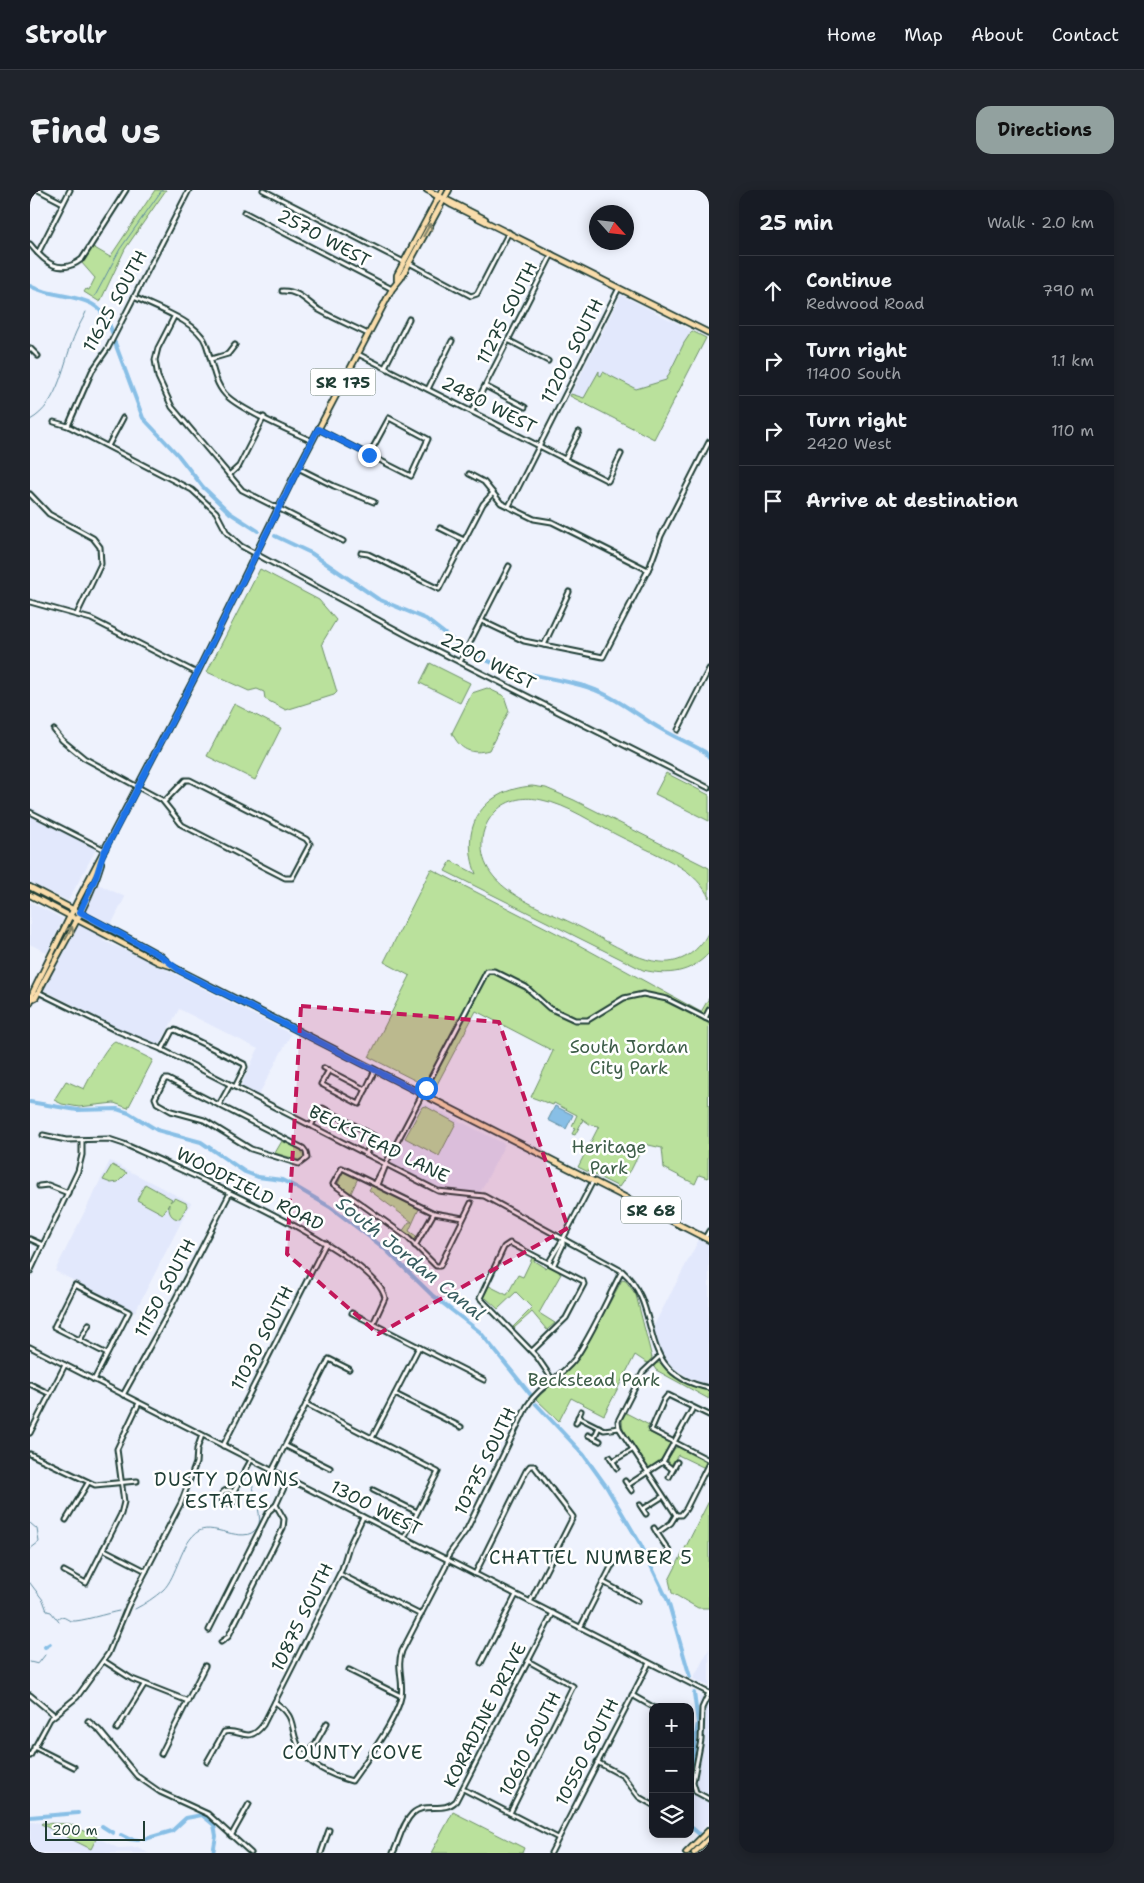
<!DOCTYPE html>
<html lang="en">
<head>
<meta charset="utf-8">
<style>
	:root { --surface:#171b24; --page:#20242c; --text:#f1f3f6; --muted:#9ea1a6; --line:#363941; --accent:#92a19f }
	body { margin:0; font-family:"Shantell Sans",sans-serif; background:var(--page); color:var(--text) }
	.controls { position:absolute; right:15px; bottom:15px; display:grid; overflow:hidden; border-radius:10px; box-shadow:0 2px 12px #0003 }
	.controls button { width:45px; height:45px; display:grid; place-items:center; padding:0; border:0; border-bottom:1px solid var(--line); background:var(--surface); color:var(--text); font:25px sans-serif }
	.compass { position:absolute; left:559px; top:15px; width:45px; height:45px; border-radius:50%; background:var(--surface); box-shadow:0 2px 12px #0003; rotate:117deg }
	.scale { position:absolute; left:15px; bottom:12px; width:100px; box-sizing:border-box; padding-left:5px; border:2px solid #1f3d34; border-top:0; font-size:14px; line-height:18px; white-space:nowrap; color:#1f3d34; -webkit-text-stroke:4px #fff; paint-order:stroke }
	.stop { position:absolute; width:15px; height:15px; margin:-11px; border:4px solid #1a73e8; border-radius:50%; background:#fff }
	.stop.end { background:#1a73e8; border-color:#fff; box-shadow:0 1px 5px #0008 }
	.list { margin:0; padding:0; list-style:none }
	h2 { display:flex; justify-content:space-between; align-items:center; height:65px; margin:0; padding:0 20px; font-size:21px }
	h2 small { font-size:16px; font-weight:400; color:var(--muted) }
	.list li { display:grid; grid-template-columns:32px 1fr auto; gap:15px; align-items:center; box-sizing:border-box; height:70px; padding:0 20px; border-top:1px solid var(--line) }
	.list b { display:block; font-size:19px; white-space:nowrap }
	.list p { margin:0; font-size:16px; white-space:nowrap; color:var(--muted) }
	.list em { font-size:16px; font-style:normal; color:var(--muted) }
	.icon { flex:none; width:28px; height:28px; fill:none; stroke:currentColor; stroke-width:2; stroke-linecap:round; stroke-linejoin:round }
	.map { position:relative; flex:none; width:679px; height:1663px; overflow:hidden; border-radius:15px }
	header { display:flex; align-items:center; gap:30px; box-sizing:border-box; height:70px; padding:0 25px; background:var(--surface); border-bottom:1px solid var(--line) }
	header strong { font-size:24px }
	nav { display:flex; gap:28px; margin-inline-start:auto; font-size:18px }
	.intro { display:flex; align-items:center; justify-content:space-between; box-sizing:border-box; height:120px; padding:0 30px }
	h1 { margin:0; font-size:35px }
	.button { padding:12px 22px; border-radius:15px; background:var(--accent); color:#111; font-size:18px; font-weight:700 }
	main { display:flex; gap:30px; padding:0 30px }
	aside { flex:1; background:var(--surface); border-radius:15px; box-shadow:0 2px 12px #0003 }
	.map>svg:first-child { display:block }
</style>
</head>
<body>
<header>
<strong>Strollr</strong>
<nav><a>Home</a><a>Map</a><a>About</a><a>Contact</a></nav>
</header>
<div class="intro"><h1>Find us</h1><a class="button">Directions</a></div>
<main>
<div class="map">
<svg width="679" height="1663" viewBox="0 0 679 1663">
	<rect width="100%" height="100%" fill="#eef2fd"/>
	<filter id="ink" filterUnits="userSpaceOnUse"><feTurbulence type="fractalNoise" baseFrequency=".02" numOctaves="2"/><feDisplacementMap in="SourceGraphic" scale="10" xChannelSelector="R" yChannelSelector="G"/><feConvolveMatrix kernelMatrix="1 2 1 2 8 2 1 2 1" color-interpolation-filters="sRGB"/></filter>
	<g filter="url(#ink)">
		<g fill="#e2e8fc">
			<path d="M591,105L676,148L624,249L540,206Z"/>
			<path d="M0,617L69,654L38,711L0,693Z"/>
			<path d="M66,693L95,707L73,751L114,768L261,844L228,906L211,896L228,859L149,819L129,856L96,842L14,800L44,743Z"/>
			<path d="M0,712L33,729L17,763L0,754Z"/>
			<path d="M392,914H396L475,954L450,1003L406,997L363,975L362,972Z"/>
			<path d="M80,971L161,1013L105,1122L25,1081Z"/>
			<path d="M673,1042L679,1045V1195L659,1188L640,1175L629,1160L622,1139Z"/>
			<path d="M679,1459V1496L663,1489Z"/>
			<path d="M669,1506L679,1511V1631L669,1644L660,1631V1594L668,1565Z"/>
			<path d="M0,1632L40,1634L88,1658L108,1657L118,1663H0Z"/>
		</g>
		<g fill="#bae19c" stroke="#6c8f68">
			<path d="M125,0H136L95,59L70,112L54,102L56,99L59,100L65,88L51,72L63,57L80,67Z"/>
			<path d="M662,141L676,148L624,249L540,206L541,204L554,208L569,181V185L571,186L573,182L606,199L636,190L654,153Z"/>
			<path d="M230,379L289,410L306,430L292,453L307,502L304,505L256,520L235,509L234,502L227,499L219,501L177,482Z"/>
			<path d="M400,473L440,493L430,513L390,493Z"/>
			<path d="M457,498L474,506L479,521L459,560C441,565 430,560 422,543L442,503Z"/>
			<path d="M204,514L251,538L225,590L177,566Z"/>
			<path d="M636,583L679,605V631L625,604Z"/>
			<path d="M502,596L516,598L544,610L679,678V708C674,697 667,690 658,682C637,667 610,657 587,645C563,633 538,615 512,610C495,606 478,609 466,621C458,629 452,640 452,652C449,700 513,718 548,736C573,748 611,775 639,772C657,770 672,757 679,741V763C661,783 638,786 613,780L415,681L421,671L446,684C429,638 451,600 502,596Z"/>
			<path d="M401,679L538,749L671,822L679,808L678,988L669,985L665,994L634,978L632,958L614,954L601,980L589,997L548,977L569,936L561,935L551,928L553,930L545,945L542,944L545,938L542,936L547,925L524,913L523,915L501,907L523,861L446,821L404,900L339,867L380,786L354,772Z"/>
			<path d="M85,851L123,870L98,918L84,913L49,917L32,914L24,910L36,891L54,899C59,889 76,855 85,851Z"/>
			<path d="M395,916L426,933L409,966L375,948L392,917Z"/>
			<path d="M252,951L274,962V968L269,970L245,963Z"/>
			<path d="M82,975L97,983L88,992L81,993L73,990Z"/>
			<path d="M313,981L328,988L321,1003L308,994Z"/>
			<path d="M115,994L142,1009L140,1012L145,1008L156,1013L157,1016L150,1029C141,1029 138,1022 139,1014L133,1024L107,1010Z"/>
			<path d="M342,995L389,1019L379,1041L389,1048L387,1051H382L372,1042L379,1032H382L339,1000Z"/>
			<path d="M503,1066L505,1067L504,1071L515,1078L517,1076L530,1080L529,1083L531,1084L509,1123L525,1133L517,1140L502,1122L484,1138L483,1137L502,1118L486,1102L468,1119L456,1108L453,1109L452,1104H455L459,1096L477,1105L488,1085L493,1087Z"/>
			<path d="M592,1090L596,1091L606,1105L622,1168L617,1173L605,1165L574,1225L541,1208L529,1231L506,1209L549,1169Z"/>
			<path d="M626,1173H630L649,1189L679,1201V1209L626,1180L623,1175Z"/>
			<path d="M596,1223L619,1235L617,1238L619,1242L641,1253L634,1269L619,1279L593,1239L592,1230Z"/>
			<path d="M649,1257L674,1269L677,1273L675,1278L648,1265L640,1276L638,1269L645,1258Z"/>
			<path d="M679,1311V1418H668L642,1403L639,1390Z"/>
			<path d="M423,1622L494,1658L492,1663H401Z"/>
			<path d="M12,1633L40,1634L67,1647L61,1659L11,1634Z"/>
		</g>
		<path fill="#88bfe6" stroke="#5e8b9f" d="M525,916L543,925L536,939L518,930Z"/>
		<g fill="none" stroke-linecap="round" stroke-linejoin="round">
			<g stroke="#5e8b9f" stroke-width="1">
				<path d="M65,106L90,59L132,0"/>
				<path d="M0,230C30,214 33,171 46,142C49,135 53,129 56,122"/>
				<path d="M0,1333L7,1339L9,1352L0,1359"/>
				<path d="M0,1393L13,1410L17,1421L21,1422L29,1432"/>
				<path d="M105,1419C115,1414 125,1407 133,1400C147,1387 151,1351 169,1341C185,1332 219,1359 229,1334C232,1324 222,1296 220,1285"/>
				<path d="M28,1429L31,1427C36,1427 38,1431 42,1431C50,1432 78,1423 89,1421"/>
				<path d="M0,1472L8,1474L15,1465"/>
			</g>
			<g stroke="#88bfe6" stroke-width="4">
				<path d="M0,96C30,112 70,98 82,142"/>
				<path d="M85,153L113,228L148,265L173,297L200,323L228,341"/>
				<path d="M245,346L281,363L348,409L396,429L432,457"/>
				<path d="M440,461C479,486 515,484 557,497C581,505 600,519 621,533C638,544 657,552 675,562L679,567"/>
				<path d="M0,912L47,920L87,919L99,923L127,940L171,952L215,982L228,987L252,990L266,997L300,1017L354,1058L402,1105L450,1142L500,1204"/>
				<path d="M506,1214L553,1264L576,1296L611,1355L638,1411L660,1487"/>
				<path d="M15,1457L20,1454"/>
				<path d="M660,1582L668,1533L664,1503"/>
				<path d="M0,1627L48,1623"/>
				<path d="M72,1636L83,1643"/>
				<path d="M660,1636L668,1643"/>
				<path d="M91,1645L99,1649L108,1650"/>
				<path d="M115,1649L142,1641L156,1628L172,1625L184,1635L186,1646L183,1663"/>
			</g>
			<defs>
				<g id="minor">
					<path d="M8,0L33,13"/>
					<path d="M233,0L374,72"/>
					<path d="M214,22L362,99"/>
					<path d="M0,54C15,73 30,86 52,69L96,0"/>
					<path d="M8,63L40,0"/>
					<path d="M379,73L441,106L447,104L479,42"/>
					<path d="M252,101C268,100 277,112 289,120C305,129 322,136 338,144"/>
					<path d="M104,107C124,117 169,132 176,154C182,170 183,191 195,204C208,219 261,241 282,251"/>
					<path d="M144,127L128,158L125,170L128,187L142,217L212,300L313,351"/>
					<path d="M478,150L518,171"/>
					<path d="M0,158L8,166"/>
					<path d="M328,164L578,291L591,264"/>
					<path d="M181,169L198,164L205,155"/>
					<path d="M355,177L379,129"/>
					<path d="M455,196L495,217"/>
					<path d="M398,199L422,151"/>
					<path d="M442,221L522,64"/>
					<path d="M24,232L38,236L162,300L186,322L197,343L211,356L380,447L679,598"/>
					<path d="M38,236L62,181L78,158L159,0"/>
					<path d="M288,239L381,286L398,249L359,228L339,265"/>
					<path d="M78,256L93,228"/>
					<path d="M535,269L549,242"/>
					<path d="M268,278L304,296L344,312"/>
					<path d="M439,284L454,292L471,313L504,329L522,332L618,380"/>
					<path d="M199,285L209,276L234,227"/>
					<path d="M0,304L19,324L63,348L70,357L71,374L47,424"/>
					<path d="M479,316L589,98"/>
					<path d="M410,338L434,350"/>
					<path d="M331,363L338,364L409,399L453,314L463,303"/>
					<path d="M0,412L61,429L167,483"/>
					<path d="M452,431L494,451L573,467L620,376L631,346L679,252"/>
					<path d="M514,455L539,402"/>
					<path d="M430,472L479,376"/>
					<path d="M24,540L32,550L54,568L132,610L152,635L255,688H262L280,654L276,649L160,590H155L134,612"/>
					<path d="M648,540L679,479"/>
					<path d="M0,622L75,660"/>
					<path d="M8,802L85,840L131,859L408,1001L454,1006L592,1081C636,1119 602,1183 679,1198"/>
					<path d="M675,828L679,820"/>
					<path d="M132,860L142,841L145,840L214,874L215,877L205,897"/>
					<path d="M294,878L336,900"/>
					<path d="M299,880L291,894L329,914L345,880"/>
					<path d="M135,889H138L273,958L276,962L277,968L269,974L221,959L174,930L141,921L127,913L125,908Z"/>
					<path d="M189,915L200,895"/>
					<path d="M281,936L289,920L293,918L344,946L336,964"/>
					<path d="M13,945L36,950L79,949L94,954C140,975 347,1063 355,1108L343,1134"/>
					<path d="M345,994L457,781H464L496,797L519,818L545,830H558L594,808L613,804L637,809L679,830"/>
					<path d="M348,995L356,975"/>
					<path d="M9,996L18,995L38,1003"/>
					<path d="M433,1028L404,1023L312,978L303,994L377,1047L406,1076H410L441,1013"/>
					<path d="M675,1048L679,1041"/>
					<path d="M0,1049L13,1055"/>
					<path d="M385,1056L404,1023"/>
					<path d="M519,1072L533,1049L563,991"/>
					<path d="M524,1074L533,1055V1050"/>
					<path d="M0,1082L48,981L52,965V950"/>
					<path d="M322,1123L454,1190"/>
					<path d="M50,1150L59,1134"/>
					<path d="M0,1157L679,1503"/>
					<path d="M502,1161L536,1128L554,1094L553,1091L480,1053L474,1057L450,1108L507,1167L522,1189"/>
					<path d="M629,1167L613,1182L588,1231L589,1238L646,1325"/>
					<path d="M64,1190L99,1122L45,1095L24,1137L77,1164"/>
					<path d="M0,1194L20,1204"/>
					<path d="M365,1204L431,1237"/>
					<path d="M93,1205L136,1127L200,1003"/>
					<path d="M276,1214L408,1282L374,1348"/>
					<path d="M679,1225L638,1205L634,1210L621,1240L679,1270"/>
					<path d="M548,1227L574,1240L589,1238"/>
					<path d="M546,1233L551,1221"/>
					<path d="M0,1243L35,1175"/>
					<path d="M558,1245L570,1251"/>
					<path d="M342,1248L389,1157"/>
					<path d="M564,1248L569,1237"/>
					<path d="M193,1256L296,1053"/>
					<path d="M256,1256L300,1278"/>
					<path d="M0,1264L65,1295L107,1291"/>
					<path d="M580,1267L587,1278"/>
					<path d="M583,1271L602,1260"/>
					<path d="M633,1272L642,1279"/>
					<path d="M242,1281L299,1169L319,1179"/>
					<path d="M639,1287L647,1272"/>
					<path d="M595,1291L602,1301"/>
					<path d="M598,1295L633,1272L663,1218"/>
					<path d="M343,1300L387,1322"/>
					<circle cx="198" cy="1307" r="7"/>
					<path d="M203,1303L221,1270"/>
					<path d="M610,1315L616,1324"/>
					<path d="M613,1319L632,1307"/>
					<path d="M646,1325H651L656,1319L679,1273"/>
					<path d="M36,1330L58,1293"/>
					<path d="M624,1338L627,1343"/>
					<path d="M73,1359L116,1381"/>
					<path d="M639,1361L627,1343L641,1333L646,1325"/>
					<path d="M34,1381L56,1393L91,1324L94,1312L87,1259L109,1213"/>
					<path d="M310,1384L391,1425"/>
					<path d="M445,1384L496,1281L500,1276H504L543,1327L500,1412"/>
					<path d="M573,1392L608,1411"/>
					<path d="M550,1438L581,1377L586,1371"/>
					<path d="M179,1440L239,1321L246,1315"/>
					<path d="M191,1452L198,1447L253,1338L254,1329L246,1315L258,1289"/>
					<path d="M74,1471L102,1489L158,1511"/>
					<path d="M451,1473L486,1405"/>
					<path d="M319,1480L371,1506"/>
					<path d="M679,1503L672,1518L671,1550L663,1592L666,1602L679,1609"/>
					<path d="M0,1505L24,1525"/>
					<path d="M602,1505L623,1517"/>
					<path d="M245,1512C267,1528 259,1534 268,1555C275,1574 303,1586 322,1591C336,1571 366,1531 371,1507C374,1490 366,1477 372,1461L416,1376L419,1364L437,1339L497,1216C509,1196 530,1188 544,1170C561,1147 578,1107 592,1081"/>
					<path d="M58,1531L69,1540L107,1586L130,1602L178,1624L221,1663"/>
					<path d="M87,1539L114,1495"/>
					<path d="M4,1557L44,1577"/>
					<path d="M131,1564L175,1476"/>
					<path d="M0,1566L20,1529L47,1507L78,1464L98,1416L151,1313L166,1273L167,1259L172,1245"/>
					<path d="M274,1566L285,1554L297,1533"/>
					<path d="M177,1572L194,1542C210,1538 218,1555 233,1535L312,1379L319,1356L333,1327"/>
					<path d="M567,1572L593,1586L609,1607L623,1615"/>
					<path d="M433,1599L528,1648"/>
					<path d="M480,1623L543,1496L498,1471"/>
					<path d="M201,1646L219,1614"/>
					<path d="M291,1663L299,1640"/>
					<path d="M363,1663C369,1651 372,1634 382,1624C395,1611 413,1624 426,1611L523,1423"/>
					<path d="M521,1663L619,1473"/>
				</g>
				<g id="major">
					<path d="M397,0L455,29"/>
					<path d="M404,4L422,15L679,143"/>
					<path d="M367,91V85L412,0"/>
					<path d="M0,697L100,749L131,766L140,775"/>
					<path d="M0,705L128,772L141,776L679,1050"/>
					<path d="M2,809L6,807C27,763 57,720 71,673"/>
					<path d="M0,813L3,802L47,712L167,483L268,278L362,99L371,88L419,0"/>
					<path d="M656,1663L679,1640"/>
					<path d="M664,1663L679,1648"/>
				</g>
			</defs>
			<use href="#minor" stroke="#1f3d34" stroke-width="7"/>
			<use href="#major" stroke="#1f3d34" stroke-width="8"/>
			<use href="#minor" stroke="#fff" stroke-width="3"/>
			<use href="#major" stroke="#faddab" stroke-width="4.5"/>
		</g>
		<defs><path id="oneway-shaft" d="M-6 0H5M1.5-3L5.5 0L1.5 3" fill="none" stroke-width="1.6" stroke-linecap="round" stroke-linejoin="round" transform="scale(1.25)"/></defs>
		<g stroke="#82856a">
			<use href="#oneway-shaft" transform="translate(397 40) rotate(-61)"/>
			<use href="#oneway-shaft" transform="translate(39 743) rotate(-62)"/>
		</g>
	</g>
	<g fill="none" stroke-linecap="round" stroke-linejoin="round" filter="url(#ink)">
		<path stroke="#1a73e8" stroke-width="6" d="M339,265L288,239L167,483L73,664L66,687L50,722L131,766L150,781L388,902L393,904L396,898"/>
	</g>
	<path fill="#c2185b" fill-opacity="0.2" stroke="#c2185b" stroke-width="4" stroke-dasharray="10 6" stroke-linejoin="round" d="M271,816L469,832L538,1038L348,1144L257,1064Z"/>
	<g text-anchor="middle" stroke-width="5" stroke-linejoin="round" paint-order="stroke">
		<g fill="#fff" stroke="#627771" stroke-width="1">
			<rect x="280.5" y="178.5" width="65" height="27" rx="4"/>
			<rect x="591" y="1006.5" width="60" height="27" rx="4"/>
		</g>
		<g font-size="16" font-weight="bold" fill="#1f3d34">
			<text x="313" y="198">SR 175</text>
			<text x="621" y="1026">SR 68</text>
		</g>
		<g font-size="18" fill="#1f3d34" stroke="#fff">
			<text transform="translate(294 48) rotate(28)" y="6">2570 WEST</text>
			<text transform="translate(85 111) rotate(-61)" y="6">11625 SOUTH</text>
			<text transform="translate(477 123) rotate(-63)" y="6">11275 SOUTH</text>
			<text transform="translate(542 161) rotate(-63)" y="6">11200 SOUTH</text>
			<text transform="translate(459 215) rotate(27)" y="6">2480 WEST</text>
			<text transform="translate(458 471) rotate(27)" y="6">2200 WEST</text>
			<text transform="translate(349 954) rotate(26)" y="6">BECKSTEAD LANE</text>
			<text transform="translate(220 999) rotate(27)" y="6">WOODFIELD ROAD</text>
			<text transform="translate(135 1098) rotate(-62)" y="6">11150 SOUTH</text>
			<text transform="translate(232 1148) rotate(-63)" y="6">11030 SOUTH</text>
			<text transform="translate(455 1271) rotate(-64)" y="6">10775 SOUTH</text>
			<text transform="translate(346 1318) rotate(27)" y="6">1300 WEST</text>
			<text transform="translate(272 1427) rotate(-64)" y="6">10875 SOUTH</text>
			<text transform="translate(455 1525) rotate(-63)" y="6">KORADINE DRIVE</text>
			<text transform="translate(500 1554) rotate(-63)" y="6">10610 SOUTH</text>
			<text transform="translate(557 1562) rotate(-63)" y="6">10550 SOUTH</text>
		</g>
		<g font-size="18" fill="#3e5e49" stroke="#fff">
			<text x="599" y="863">South Jordan<tspan x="599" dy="21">City Park</tspan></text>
			<text x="579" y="963">Heritage<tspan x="579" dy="21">Park</tspan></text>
			<text x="564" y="1196">Beckstead Park</text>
		</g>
		<g font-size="19" font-style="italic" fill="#395e60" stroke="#fff">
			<text transform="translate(381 1068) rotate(39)" y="7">South Jordan Canal</text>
		</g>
		<g font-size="19" letter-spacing="1" fill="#1f3d34" stroke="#fff">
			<text x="197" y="1296">DUSTY DOWNS<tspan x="197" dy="22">ESTATES</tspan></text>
			<text x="561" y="1374">CHATTEL NUMBER 5</text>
			<text x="323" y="1569">COUNTY COVE</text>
		</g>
	</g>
</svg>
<div class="controls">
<button>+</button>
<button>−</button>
<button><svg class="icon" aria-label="layers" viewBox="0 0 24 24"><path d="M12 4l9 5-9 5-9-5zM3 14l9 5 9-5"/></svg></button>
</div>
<svg class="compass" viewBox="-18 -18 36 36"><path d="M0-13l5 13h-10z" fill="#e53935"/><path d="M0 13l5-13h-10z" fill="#9ea1a6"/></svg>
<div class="scale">200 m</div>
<div class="stop" style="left:396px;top:898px"></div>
<div class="stop end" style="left:339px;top:265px"></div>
</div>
<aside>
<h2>25 min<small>Walk · 2.0 km</small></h2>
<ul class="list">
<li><svg class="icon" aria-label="ahead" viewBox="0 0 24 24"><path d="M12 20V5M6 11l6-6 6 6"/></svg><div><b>Continue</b><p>Redwood Road</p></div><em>790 m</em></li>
<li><svg class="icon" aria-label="right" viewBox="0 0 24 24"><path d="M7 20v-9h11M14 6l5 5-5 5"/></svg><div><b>Turn right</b><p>11400 South</p></div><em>1.1 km</em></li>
<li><svg class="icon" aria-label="right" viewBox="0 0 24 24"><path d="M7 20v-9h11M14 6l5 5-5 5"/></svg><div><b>Turn right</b><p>2420 West</p></div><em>110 m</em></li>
<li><svg class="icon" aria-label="arrive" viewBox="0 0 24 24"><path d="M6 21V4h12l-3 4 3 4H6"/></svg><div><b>Arrive at destination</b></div></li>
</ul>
</aside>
</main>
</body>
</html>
